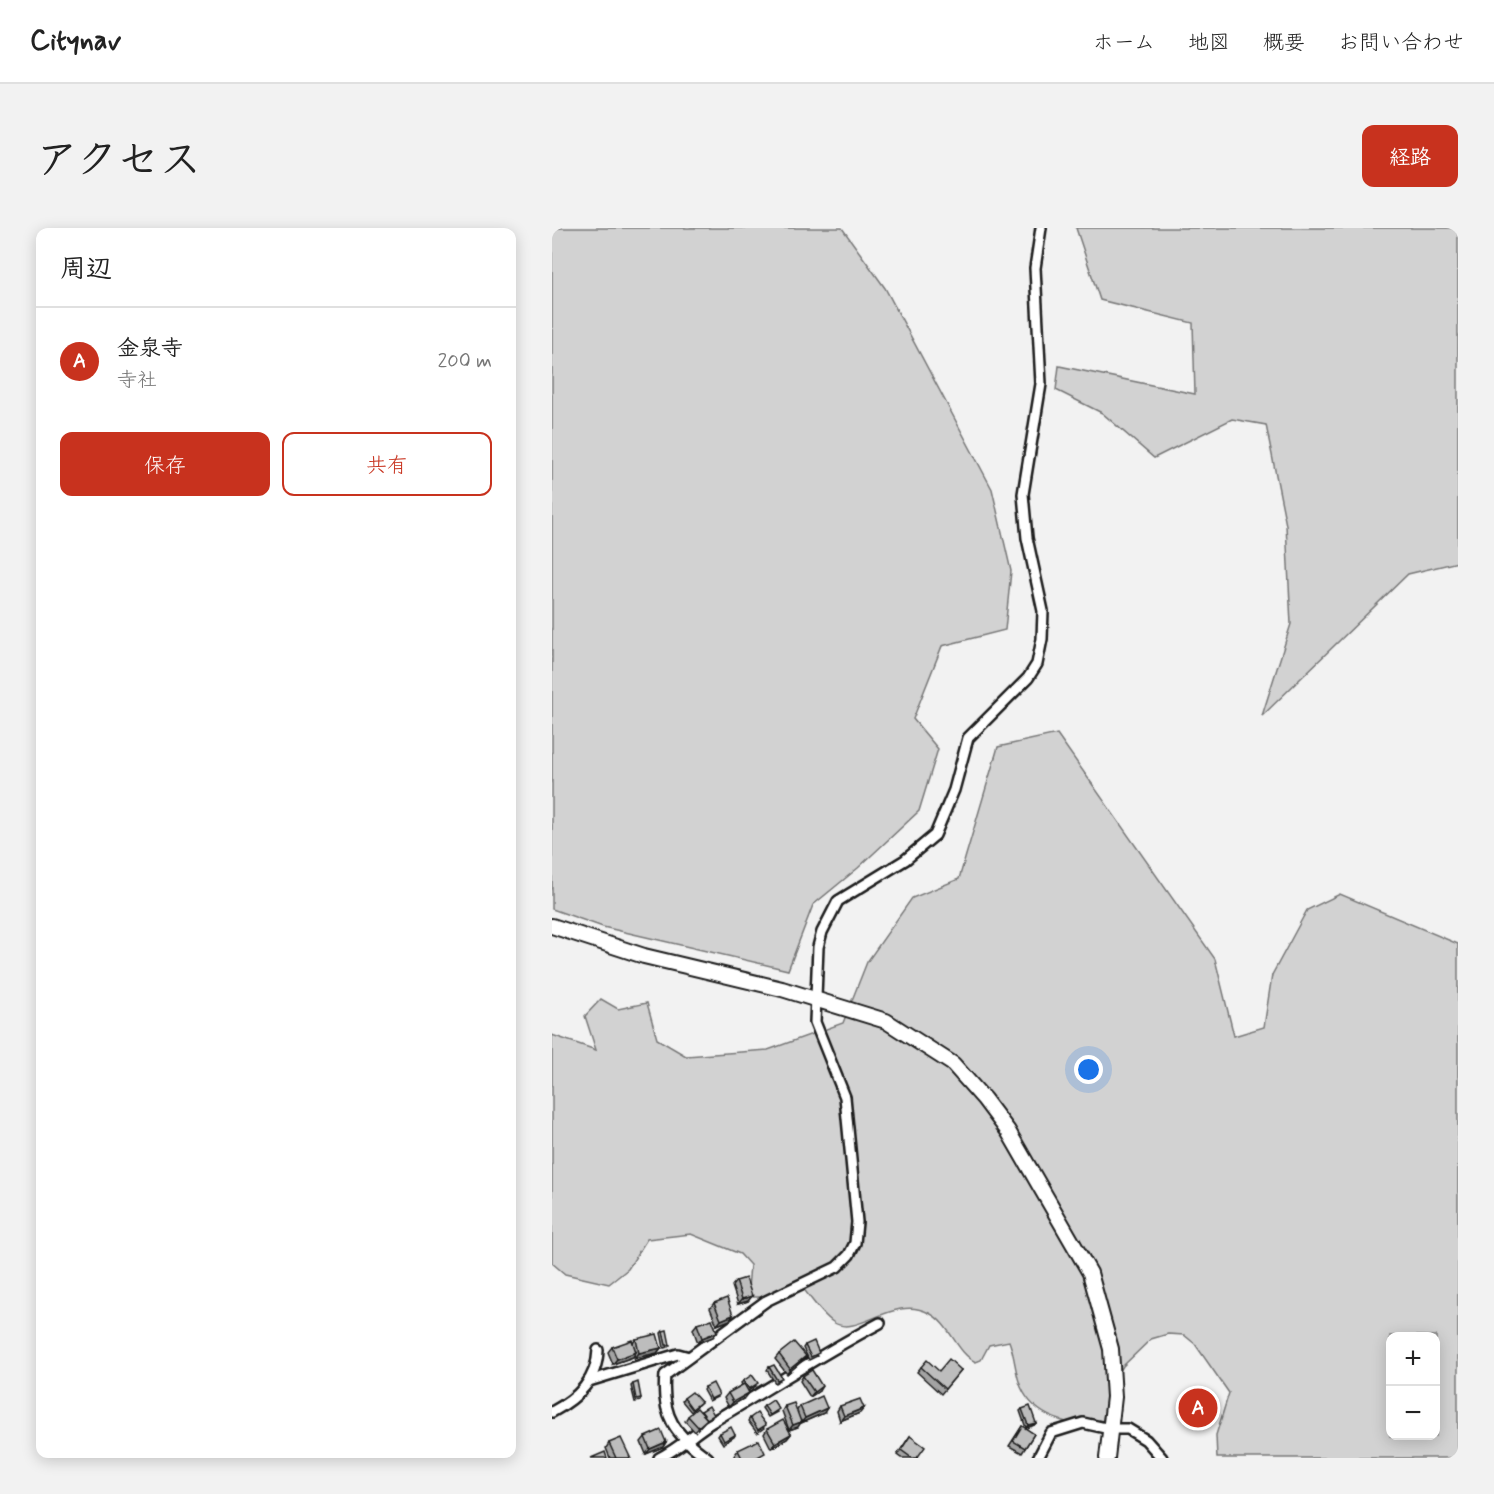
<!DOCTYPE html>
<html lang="ja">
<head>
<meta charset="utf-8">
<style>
	:root { --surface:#fff; --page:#f2f2f2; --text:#222; --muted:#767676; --line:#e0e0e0; --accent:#c8321e }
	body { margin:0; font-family:Mynerve,"Klee One",sans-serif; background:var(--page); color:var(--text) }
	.controls { position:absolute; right:18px; bottom:18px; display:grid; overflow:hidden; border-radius:12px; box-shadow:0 3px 15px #0003 }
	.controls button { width:54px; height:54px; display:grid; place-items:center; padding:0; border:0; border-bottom:2px solid var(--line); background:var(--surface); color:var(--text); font:30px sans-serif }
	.you { position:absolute; left:537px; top:842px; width:21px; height:21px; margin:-15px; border:4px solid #fff; border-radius:50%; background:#1a73e8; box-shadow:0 0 0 9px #1a73e833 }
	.badge { display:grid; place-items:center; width:39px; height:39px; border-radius:50%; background:var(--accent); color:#fff; font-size:20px; font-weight:700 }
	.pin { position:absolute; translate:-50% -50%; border:3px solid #fff; box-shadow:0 2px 6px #0006 }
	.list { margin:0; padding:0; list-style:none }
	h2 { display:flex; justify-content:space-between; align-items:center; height:78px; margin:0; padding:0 24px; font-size:26px }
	h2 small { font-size:20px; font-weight:400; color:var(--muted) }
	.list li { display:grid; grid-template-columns:39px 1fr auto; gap:18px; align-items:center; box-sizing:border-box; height:108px; padding:0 24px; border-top:2px solid var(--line) }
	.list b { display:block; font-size:22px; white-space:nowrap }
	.list p { margin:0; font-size:20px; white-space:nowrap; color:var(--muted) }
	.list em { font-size:20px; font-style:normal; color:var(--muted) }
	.actions { display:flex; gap:12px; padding:18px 24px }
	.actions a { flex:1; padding:14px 0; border:2px solid var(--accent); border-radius:12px; text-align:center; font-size:21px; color:var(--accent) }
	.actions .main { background:var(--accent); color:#fff }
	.map { position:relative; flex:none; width:906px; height:1230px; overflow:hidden; border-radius:12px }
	header { display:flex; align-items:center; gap:36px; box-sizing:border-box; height:84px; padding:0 30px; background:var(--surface); border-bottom:2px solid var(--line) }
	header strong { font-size:28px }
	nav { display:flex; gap:33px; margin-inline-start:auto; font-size:21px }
	.intro { display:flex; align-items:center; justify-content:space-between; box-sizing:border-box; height:144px; padding:0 36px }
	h1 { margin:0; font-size:42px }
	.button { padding:15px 27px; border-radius:12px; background:var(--accent); color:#fff; font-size:21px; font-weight:700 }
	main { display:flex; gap:36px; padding:0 36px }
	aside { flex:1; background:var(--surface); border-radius:12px; box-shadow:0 3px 15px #0003 }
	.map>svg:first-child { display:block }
</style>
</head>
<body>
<header>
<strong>Citynav</strong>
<nav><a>ホーム</a><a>地図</a><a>概要</a><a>お問い合わせ</a></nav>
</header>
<div class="intro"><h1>アクセス</h1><a class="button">経路</a></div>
<main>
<aside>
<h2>周辺<small></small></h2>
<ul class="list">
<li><span class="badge">A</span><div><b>金泉寺</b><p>寺社</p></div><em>200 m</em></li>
</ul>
<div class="actions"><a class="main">保存</a><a>共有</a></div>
</aside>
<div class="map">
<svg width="906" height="1230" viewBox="0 0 906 1230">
	<rect width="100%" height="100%" fill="#f2f2f2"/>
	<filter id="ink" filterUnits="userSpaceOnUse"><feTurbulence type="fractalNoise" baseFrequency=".0167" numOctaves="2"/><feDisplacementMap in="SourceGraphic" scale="12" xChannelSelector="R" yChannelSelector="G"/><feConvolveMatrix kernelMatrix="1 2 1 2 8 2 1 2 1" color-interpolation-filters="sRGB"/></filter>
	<g filter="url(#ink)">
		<g fill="#d2d2d2" stroke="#777" stroke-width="1.5" fill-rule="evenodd">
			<path d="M0,0H290L333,60L440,261L459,343L453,402L390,418L361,491L386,521L367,583L306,640L261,677L236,742L51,699L0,681Z"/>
			<path d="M524,0H906V334L856,346L710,488L739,396L734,297L714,197L680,191L602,230L550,185L504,162L507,138L643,166L641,95L548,72Z"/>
			<path d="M505,506L663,731L682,808L712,799L720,747L755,682L788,666L906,716V1230H665L664,1207L677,1165L643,1116L632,1107L616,1106L599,1111L571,1138L558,1159L549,1199C518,1197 483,1191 469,1159C463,1145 463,1128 457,1113L437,1117L429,1132L424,1134C404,1125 399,1096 377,1085C341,1066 305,1111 281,1094C269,1086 259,1070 250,1059L214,1069H201L196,1061L198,1037L188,1026L139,1006L95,1011L76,1041L57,1056L13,1046L0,1035V807L44,822L33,788L49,771L66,781L95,775L105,811L134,828L216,822L291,795L315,734L360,670L407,651L446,519ZM838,1108H884V1208H838Z"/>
		</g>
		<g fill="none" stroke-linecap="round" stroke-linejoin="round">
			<defs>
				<g id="street">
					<path d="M37,1153L126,1126L137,1129"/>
					<path d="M0,1184C26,1170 45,1152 46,1122"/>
					<path d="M107,1230C126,1221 142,1205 160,1194C216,1161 271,1125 328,1095"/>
					<path d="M156,1230C123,1207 109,1188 113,1147L214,1073L285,1039L297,1027L303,1015L305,994L293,869L263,794L266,719L270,704L286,673L353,632L383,607L402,562L416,510L476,450L485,436L490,411L491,383L475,310L471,266L489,156L483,40L489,0"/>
					<path d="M486,1230L499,1205L531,1195L558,1201H576L594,1212L610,1230"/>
				</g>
				<path id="secondary" d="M0,698L92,728L230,761L334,793L401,836L432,871L456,903L538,1045L559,1121L562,1169L555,1230"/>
			</defs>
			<use href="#street" stroke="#1c1c1c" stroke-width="14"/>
			<use href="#secondary" stroke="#1c1c1c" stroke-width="18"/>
			<use href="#street" stroke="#fff" stroke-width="9"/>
			<use href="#secondary" stroke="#fff" stroke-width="14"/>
		</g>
		<g fill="#a3a3a3" stroke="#1c1c1c" stroke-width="1.5">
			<path d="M184,1053L200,1068L196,1073L186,1076L180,1058Z"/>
			<path d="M162,1075L178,1092L165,1097L158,1080Z"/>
			<path d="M145,1096L165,1104L161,1109L146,1115L141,1101Z"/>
			<path d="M111,1103L116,1119L112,1120L109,1105Z"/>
			<path d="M84,1111L109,1120L105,1125L83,1130V1126L81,1129L61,1136L56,1124L60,1119L81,1115Z"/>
			<path d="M253,1117L265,1128L257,1132L251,1120Z"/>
			<path d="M227,1126L254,1128L250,1133L235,1146L223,1131Z"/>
			<path d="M217,1139L228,1152L223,1155L215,1142Z"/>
			<path d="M369,1139L387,1143L409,1142L389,1166L365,1144Z"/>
			<path d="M251,1148L267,1163L258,1169L248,1153Z"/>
			<path d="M191,1153L204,1158L196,1163L197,1165L193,1170L177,1179L172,1170L176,1165L190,1157L189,1155Z"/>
			<path d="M81,1156L89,1170L88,1173L83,1174L79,1158Z"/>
			<path d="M153,1159L165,1169L157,1173L151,1162Z"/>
			<path d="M132,1170L149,1174L139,1184L130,1173Z"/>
			<path d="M212,1178L225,1184L216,1189L210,1180Z"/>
			<path d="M233,1178L245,1182L248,1178L272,1185L249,1195V1194L246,1199L237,1202L230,1183Z"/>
			<path d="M288,1178L312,1180L308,1185L288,1193L285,1183Z"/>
			<path d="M470,1181L484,1195L482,1197L474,1200L468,1183Z"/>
			<path d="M148,1183L160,1189L153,1193L143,1204L133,1193L136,1188Z"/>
			<path d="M198,1190L212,1200L205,1205L196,1193Z"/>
			<path d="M470,1198L482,1206L470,1225L457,1218Z"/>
			<path d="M215,1201L239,1206L235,1211L219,1220L212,1206Z"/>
			<path d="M168,1205L183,1207L182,1209L171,1216L166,1208Z"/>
			<path d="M358,1208L365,1230H349L345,1227Z"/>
			<path d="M93,1209L114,1214L111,1219L94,1226L89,1214Z"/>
			<path d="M57,1215L78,1230H58L54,1220Z"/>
			<path d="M186,1222L210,1230H184L182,1228Z"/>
		</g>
		<g fill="#848484" stroke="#1c1c1c" stroke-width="1.5">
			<path d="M200,1068L196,1073L186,1076L190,1071Z"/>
			<path d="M181,1087L178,1092L165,1097L169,1092Z"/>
			<path d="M165,1104L161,1109L146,1115L150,1110Z"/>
			<path d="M109,1120L105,1125L83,1130L87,1125Z"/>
			<path d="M84,1124L81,1129L61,1136L65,1131Z"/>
			<path d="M254,1128L250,1133L235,1146L238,1141Z"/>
			<path d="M270,1158L267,1163L258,1169L262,1164Z"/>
			<path d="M197,1165L193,1170L177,1179L181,1174Z"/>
			<path d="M275,1180L272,1185L249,1195L253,1190Z"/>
			<path d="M312,1180L308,1185L288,1193L292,1188Z"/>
			<path d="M249,1194L246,1199L237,1202L241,1197Z"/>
			<path d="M484,1195L482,1197L474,1200L476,1197Z"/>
			<path d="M239,1206L235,1211L219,1220L223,1215Z"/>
			<path d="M114,1214L111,1219L94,1226L98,1221Z"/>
		</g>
		<g fill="#bdbdbd" stroke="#1c1c1c" stroke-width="1.5">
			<path d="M194,1050L200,1068L190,1071L184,1053Z"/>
			<path d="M175,1070L181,1087L169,1092L162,1075Z"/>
			<path d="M160,1091L165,1104L150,1110L145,1096Z"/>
			<path d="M115,1102L118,1117H114L111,1103Z"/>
			<path d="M105,1106L109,1120L87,1125L84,1111Z"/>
			<path d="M80,1112L84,1124L65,1131L60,1119Z"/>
			<path d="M262,1113L267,1125L259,1129L253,1117Z"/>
			<path d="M242,1114L254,1128L238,1141L227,1126Z"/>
			<path d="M397,1131L409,1142L393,1161L369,1139L375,1132L387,1143Z"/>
			<path d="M222,1137L230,1150L225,1152L217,1139Z"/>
			<path d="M260,1142L270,1158L262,1164L251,1148Z"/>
			<path d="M200,1147L206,1155L197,1161L191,1153Z"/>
			<path d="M86,1154L89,1170L84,1171L81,1156Z"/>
			<path d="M161,1155L167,1167L159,1171L153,1159Z"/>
			<path d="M192,1156L197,1165L181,1174L176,1165Z"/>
			<path d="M140,1164L149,1174L140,1181L132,1170Z"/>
			<path d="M270,1168L275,1180L253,1190L248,1178Z"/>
			<path d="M308,1171L312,1180L292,1188L288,1178Z"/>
			<path d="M221,1172L227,1181L218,1187L212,1178Z"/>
			<path d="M242,1175L249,1194L241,1197L233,1178Z"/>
			<path d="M157,1178L162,1187L155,1191L149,1183Z"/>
			<path d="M478,1178L484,1195L476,1197L470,1181Z"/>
			<path d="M145,1180L155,1191L146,1199L136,1188Z"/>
			<path d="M205,1185L214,1197L206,1202L198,1190Z"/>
			<path d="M231,1192L239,1206L223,1215L215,1201Z"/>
			<path d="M470,1198L482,1206L473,1220L461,1213Z"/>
			<path d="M179,1199L183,1207L172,1213L168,1205Z"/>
			<path d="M109,1202L114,1214L98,1221L93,1209Z"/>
			<path d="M358,1208L373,1219L365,1230H360L349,1222Z"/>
			<path d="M69,1210L78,1229L77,1230H64L57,1215Z"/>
			<path d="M207,1212L213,1225L204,1230H190L186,1222Z"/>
			<path d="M53,1224L55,1230H39Z"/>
		</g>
	</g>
</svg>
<div class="controls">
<button>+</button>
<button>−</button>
</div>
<div class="you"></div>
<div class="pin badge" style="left:646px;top:1180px">A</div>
</div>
</main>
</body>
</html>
